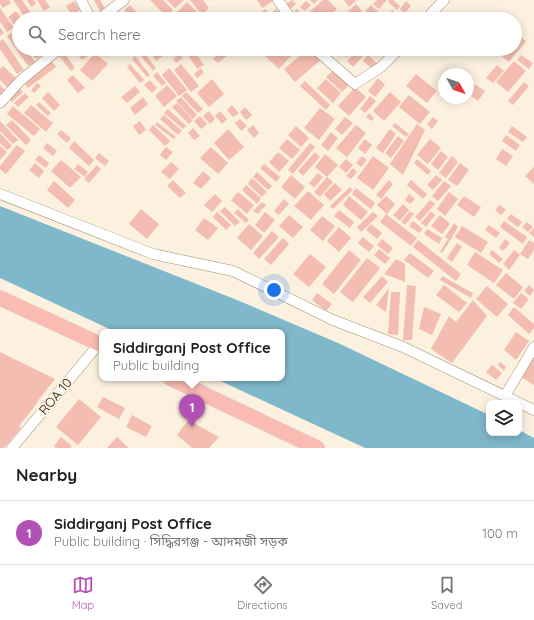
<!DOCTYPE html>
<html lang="en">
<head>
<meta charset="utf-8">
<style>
	:root { --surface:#fff; --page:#f6f6f6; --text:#222; --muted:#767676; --line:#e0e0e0; --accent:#b350b6 }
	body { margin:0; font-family:Quicksand,"Noto Sans Bengali",sans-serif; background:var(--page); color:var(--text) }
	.controls { position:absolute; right:12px; bottom:12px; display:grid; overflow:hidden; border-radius:8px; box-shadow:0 2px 10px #0003 }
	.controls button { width:36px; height:36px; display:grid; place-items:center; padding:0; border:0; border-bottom:1px solid var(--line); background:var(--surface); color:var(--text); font:20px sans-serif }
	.compass { position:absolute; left:438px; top:68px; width:36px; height:36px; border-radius:50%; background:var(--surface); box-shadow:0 2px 10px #0003; rotate:130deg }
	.you { position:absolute; left:274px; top:290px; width:14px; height:14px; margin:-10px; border:3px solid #fff; border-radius:50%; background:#1a73e8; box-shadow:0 0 0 6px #1a73e833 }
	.badge { display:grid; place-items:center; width:26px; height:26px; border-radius:50%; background:var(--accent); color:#fff; font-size:13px; font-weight:700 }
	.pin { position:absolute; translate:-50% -33px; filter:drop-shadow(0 1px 2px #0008) }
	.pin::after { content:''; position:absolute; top:21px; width:14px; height:12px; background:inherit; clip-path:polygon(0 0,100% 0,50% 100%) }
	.popup { position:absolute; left:99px; top:329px; width:186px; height:52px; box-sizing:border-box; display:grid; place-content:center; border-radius:8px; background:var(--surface); filter:drop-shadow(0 1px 3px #0005); font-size:13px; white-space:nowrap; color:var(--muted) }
	.popup b { font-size:15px; color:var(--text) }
	.popup::after { content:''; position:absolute; left:50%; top:100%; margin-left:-8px; border:8px solid transparent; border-top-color:var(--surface) }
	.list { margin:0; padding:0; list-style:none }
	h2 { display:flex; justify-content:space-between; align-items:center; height:52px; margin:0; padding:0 16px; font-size:17px }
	h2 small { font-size:13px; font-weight:400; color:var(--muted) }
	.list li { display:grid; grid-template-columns:26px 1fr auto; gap:12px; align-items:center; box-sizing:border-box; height:64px; padding:0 16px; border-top:1px solid var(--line) }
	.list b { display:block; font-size:15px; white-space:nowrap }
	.list p { margin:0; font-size:13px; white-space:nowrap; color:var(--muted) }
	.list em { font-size:13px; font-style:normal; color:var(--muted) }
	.icon { flex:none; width:22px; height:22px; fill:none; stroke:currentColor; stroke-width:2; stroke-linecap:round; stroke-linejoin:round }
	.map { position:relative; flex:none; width:534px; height:448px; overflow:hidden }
	.search { position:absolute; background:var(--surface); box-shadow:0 2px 10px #0003; left:12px; right:12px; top:12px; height:44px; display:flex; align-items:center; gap:10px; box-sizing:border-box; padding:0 14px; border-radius:22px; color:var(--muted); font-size:15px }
	.sheet { height:116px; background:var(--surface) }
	nav { display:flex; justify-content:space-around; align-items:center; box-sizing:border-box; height:56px; border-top:1px solid var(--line); background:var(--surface); font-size:11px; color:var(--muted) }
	nav a { display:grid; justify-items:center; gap:2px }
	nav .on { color:var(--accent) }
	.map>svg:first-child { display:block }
</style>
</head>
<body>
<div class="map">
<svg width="534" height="448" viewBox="0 0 534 448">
	<rect width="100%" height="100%" fill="#fcf1df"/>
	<path fill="#7fb8ca" d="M0,206L237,300L338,343L489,415V433H519V430L534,438V448H365L214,378H282V332H116L0,278Z"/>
	<g fill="#f3bdb1">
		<path d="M0,0H9L11,3L3,8L0,4Z"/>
		<path d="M13,0H22L33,16L29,19H26Z"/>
		<path d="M27,0H34L36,4L31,7Z"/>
		<path d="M37,0H45L50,7L44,11Z"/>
		<path d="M94,0H100L106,10L101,13Z"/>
		<path d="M150,0H163L173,10L166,16Z"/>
		<path d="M167,0H184L175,8Z"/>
		<path d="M190,0H203L209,8L202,15Z"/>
		<path d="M257,0H275L262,8Z"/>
		<path d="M292,0L296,4L289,10L285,5Z"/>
		<path d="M310,0H318L314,4Z"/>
		<path d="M323,0H328L337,9L326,19H314L308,13Z"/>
		<path d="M344,0H355L356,1L349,7Z"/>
		<path d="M377,0H387L379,9L373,4Z"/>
		<path d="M389,0H393L400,6L397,10L388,2Z"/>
		<path d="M74,1L80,10L72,15L66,6Z"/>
		<path d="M306,1L311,5L305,11L300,7Z"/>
		<path d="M406,1L411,6L405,13L400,9Z"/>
		<path d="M187,2L200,15L195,19H184L177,12Z"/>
		<path d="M356,4L362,11L353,19H340Z"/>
		<path d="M130,5L142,18L140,19H132L124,10Z"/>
		<path d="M371,5L384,17L382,19H373L365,11Z"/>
		<path d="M0,8L14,28L7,32L0,22Z"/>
		<path d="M265,9L269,13L262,19L258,15Z"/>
		<path d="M276,9L280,13L272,19L269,16Z"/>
		<path d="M297,9L301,13L294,19L290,15Z"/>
		<path d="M392,10L397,14L393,19H389L386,17Z"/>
		<path d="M16,11L22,19H19V23L15,26L8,17Z"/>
		<path d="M419,11L425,16L422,19H411Z"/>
		<path d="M175,12L182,19H168Z"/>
		<path d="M283,13L288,19H277Z"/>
		<path d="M362,14L366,19H357Z"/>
		<path d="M0,27L4,33L0,36Z"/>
		<path d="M14,31L19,39V49H26L35,62L28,66L7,36Z"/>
		<path d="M515,32L526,41L509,62L497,52L499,49H515Z"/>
		<path d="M3,39L24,70L17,74L0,49V41Z"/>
		<path d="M29,49H50L36,59Z"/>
		<path d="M73,49H87L91,54L82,60Z"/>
		<path d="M106,49H118L111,55Z"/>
		<path d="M141,49L156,68L153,71L138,52Z"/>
		<path d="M153,49H159L163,56L156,61L150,51Z"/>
		<path d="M167,49H172L176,54L172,57Z"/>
		<path d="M187,49H193L204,65L197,69L185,50Z"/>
		<path d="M208,49H218L212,54L207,50Z"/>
		<path d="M224,49H235L218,63L213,59Z"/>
		<path d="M259,49H270L263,55L258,50Z"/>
		<path d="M272,49H284L291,56L279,69L265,56Z"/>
		<path d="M308,49H314L322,59L295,82L284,69Z"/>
		<path d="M337,49H354L346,57Z"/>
		<path d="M366,49H375L377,50L372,55Z"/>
		<path d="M358,50L363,56L353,67L347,61Z"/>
		<path d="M64,52L75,68L71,71L59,56Z"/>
		<path d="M95,53L108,64L92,81L80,70Z"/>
		<path d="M180,54L183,58L176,63L173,59Z"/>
		<path d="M368,55L379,65L374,71L363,61Z"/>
		<path d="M521,55L533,63L529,69L517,60Z"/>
		<path d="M135,56L150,75L147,77L132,59Z"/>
		<path d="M51,60L56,67L28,88L23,81Z"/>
		<path d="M514,61L526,71L508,92L496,82Z"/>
		<path d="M130,64L144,80L140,83L127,67Z"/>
		<path d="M181,64L199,86L191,92L174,70Z"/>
		<path d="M497,65L504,71L493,83L486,78Z"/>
		<path d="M3,66L17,79L8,88L0,80V69Z"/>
		<path d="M169,68L187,90L179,96L162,75Z"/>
		<path d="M201,68L204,73L197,78L194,74Z"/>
		<path d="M333,70L349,85L342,92L326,77Z"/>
		<path d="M157,72L166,83L162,86L153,76Z"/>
		<path d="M416,74L437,91L427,103L406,86Z"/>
		<path d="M73,75L85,88L78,93L67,80Z"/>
		<path d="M378,78L385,85L375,97L368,91Z"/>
		<path d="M212,79L224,94L209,107L197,93Z"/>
		<path d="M326,79L341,93L333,103L317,88Z"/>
		<path d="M150,80L157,88L152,93L144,85Z"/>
		<path d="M305,81L330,105L326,110L300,86Z"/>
		<path d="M524,82L529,86L513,105L508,101Z"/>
		<path d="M37,83L41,86L34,93L31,90Z"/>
		<path d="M474,84L485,91L478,101L468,94Z"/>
		<path d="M0,85L5,90L0,95Z"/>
		<path d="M167,85L177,96L164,107L155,96Z"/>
		<path d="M135,86L140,92L127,103L121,97Z"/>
		<path d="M355,87L366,97L349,116L338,106Z"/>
		<path d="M19,88L23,92L12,102L8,97Z"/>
		<path d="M48,92L60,105L54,111L42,98Z"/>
		<path d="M186,92L203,109L198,113L182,96Z"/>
		<path d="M390,92L401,102L384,121L373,111Z"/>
		<path d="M25,93L29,97L18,107L14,103Z"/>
		<path d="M409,95L430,112L420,124L399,107Z"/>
		<path d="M370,96L376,101L365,113L360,109Z"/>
		<path d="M143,97L148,104L135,115L130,108Z"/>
		<path d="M181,97L197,115L193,119L176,101Z"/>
		<path d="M39,102L51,113L48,116L36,105Z"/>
		<path d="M177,103L193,120L189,124L172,107Z"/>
		<path d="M31,105L53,123L46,132L24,113Z"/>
		<path d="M232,105L239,113L233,117L227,110Z"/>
		<path d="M13,106L40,129L34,136L7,114Z"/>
		<path d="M245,107L252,115L246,120L240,112Z"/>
		<path d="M320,108L335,119L319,140L304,128Z"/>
		<path d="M168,109L186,126L183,129L164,113Z"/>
		<path d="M209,111L215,119L210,124L203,116Z"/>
		<path d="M220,111L227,119L222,124L215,116Z"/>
		<path d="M369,113L374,118L372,121L366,117Z"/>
		<path d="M164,115L182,131L178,135L160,119Z"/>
		<path d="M200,116L207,124L201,129L194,121Z"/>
		<path d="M345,117L353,123L342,135L335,129Z"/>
		<path d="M433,117L438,121L432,129L427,124Z"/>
		<path d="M240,119L247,126L241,131L235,123Z"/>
		<path d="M12,120L31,140L26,145L6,125Z"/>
		<path d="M0,121L18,140L13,144L0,131Z"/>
		<path d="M140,121L146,130L139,135L133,126Z"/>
		<path d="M157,122L176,137L174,139L155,125Z"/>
		<path d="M395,123L409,134L406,137L392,126Z"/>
		<path d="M417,124L425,130L403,175L390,164Z"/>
		<path d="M153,125L170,141L165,146L149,130Z"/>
		<path d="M253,125L259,133L254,138L247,130Z"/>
		<path d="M356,125L366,133L347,157L336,148Z"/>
		<path d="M296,126L309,138L301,147L288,135Z"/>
		<path d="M512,126L527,137L523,142L508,132Z"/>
		<path d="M193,128L200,136L194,140L188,133Z"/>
		<path d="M228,129L244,147L229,160L214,143Z"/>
		<path d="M390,129L396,134L383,153L376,148Z"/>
		<path d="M61,130L71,138L67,143L57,134Z"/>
		<path d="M331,132L338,138L328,151L321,145Z"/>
		<path d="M0,133L12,146L7,150L0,143Z"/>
		<path d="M506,135L520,145L516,151L502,141Z"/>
		<path d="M398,136L404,141L391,158L385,153Z"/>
		<path d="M287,139L300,150L292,159L279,148Z"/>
		<path d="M365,139L372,145L365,154L358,148Z"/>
		<path d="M430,139L441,148L428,164L417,155Z"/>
		<path d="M74,141L94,160L89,166L69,148Z"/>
		<path d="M47,143L57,151L53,156L43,148Z"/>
		<path d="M310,143L315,147L293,174L288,170Z"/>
		<path d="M17,145L25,151L6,174L0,169V166Z"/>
		<path d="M0,146L7,152L0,160Z"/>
		<path d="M166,147L173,152L166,160L160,155Z"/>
		<path d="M211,147L228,163L218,174L200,158Z"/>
		<path d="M502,149L513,156L506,166L496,159Z"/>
		<path d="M441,151L448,157L438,170L431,164Z"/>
		<path d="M278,152L289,161L279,172L269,162Z"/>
		<path d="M315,152L320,157L303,176L298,171Z"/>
		<path d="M99,153L109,161L105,166L95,158Z"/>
		<path d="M325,154L338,165L327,177L315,167Z"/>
		<path d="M39,155L49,163L46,168L35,160Z"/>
		<path d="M362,156L367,160L361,167L356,163Z"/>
		<path d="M373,156L389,168L373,190L357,178Z"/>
		<path d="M452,156L458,162L446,178L439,173Z"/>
		<path d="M346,159L353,165L346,173L339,167Z"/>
		<path d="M417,159L431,171L428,175L414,163Z"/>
		<path d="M61,160L81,177L70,188L51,171Z"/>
		<path d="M171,162L179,169L170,179L161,172Z"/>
		<path d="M35,163L44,171L39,178L29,170Z"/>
		<path d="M460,163L469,170L457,186L448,180Z"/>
		<path d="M78,164L88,172L85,177L74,169Z"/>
		<path d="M264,164L280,177L276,182L260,168Z"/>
		<path d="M97,165L101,169L89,183L84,179Z"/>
		<path d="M534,167V184L525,176Z"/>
		<path d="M353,168L357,172L351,179L346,176Z"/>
		<path d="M203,171L211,178L201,189L193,183Z"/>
		<path d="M257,172L272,186L268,190L253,177Z"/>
		<path d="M318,173L323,177L314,188L309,183Z"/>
		<path d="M291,175L305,187L295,199L281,187Z"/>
		<path d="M436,175L442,180L433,190L427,185Z"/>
		<path d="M327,177L333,182L320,197L314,192Z"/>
		<path d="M252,178L267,192L262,197L248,184Z"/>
		<path d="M173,180L186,193L180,198L167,186Z"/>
		<path d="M389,180L393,184L381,199L376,195Z"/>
		<path d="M411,180L427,194L423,199L407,185Z"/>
		<path d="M54,181L75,200L68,208L47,190Z"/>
		<path d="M444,181L451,186L438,201L432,196Z"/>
		<path d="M335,183L342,190L330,201L324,194Z"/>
		<path d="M246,185L261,198L257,204L242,190Z"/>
		<path d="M350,187L353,190L333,209L330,206Z"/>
		<path d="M356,188L375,203L371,209L352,194Z"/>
		<path d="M308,191L324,205L311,220L294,206Z"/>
		<path d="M238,192L254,205L247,214L231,200Z"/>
		<path d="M449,192L458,199L445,216L437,209Z"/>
		<path d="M215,194L222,201L212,212L204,205Z"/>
		<path d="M409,194L415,199L410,204L405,200Z"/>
		<path d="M349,196L368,212L361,220L343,205Z"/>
		<path d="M386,196L395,204L387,214L377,205Z"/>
		<path d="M464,196L481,207L474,217L457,205Z"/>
		<path d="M284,199L289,204L279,215L274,211Z"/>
		<path d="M430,200L435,204L420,221L415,217Z"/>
		<path d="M262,202L266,205L258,214L253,211Z"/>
		<path d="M403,204L409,210L400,221L393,215Z"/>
		<path d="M500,205L506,210L501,215L495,210Z"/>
		<path d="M225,207L240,222L235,226L220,211Z"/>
		<path d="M141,209L159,224L147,239L129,224Z"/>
		<path d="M238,209L249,220L246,223L234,213Z"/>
		<path d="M339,210L354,222L350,228L334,216Z"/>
		<path d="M410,211L414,214L405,225L401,222Z"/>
		<path d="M431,211L435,215L426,227L421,223Z"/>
		<path d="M217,212L231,225L226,230L213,217Z"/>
		<path d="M265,212L275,220L264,233L255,225Z"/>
		<path d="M373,212L378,216L361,232L357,227Z"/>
		<path d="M386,214L417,238L411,246L380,222Z"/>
		<path d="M511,214L522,222L518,227L507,219Z"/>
		<path d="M289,215L303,227L293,238L279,226Z"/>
		<path d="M440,215L450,224L442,234L431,226Z"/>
		<path d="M322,216L335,226L323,241L310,230Z"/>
		<path d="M204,218L218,228L208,240L195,230Z"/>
		<path d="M413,221L423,229L419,233L409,226Z"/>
		<path d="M504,221L527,237L523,244L500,227Z"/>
		<path d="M527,222L533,227L528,232L522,227Z"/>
		<path d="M454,223L458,227L450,241L445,237Z"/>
		<path d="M249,224L263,236L251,250L237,238Z"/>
		<path d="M371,224L382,233L377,239L366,230Z"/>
		<path d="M489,225L500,233L496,238L485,230Z"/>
		<path d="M462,226L488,242L481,253L455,237Z"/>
		<path d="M339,227L351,238L339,252L327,241Z"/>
		<path d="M534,228V237L529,233Z"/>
		<path d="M427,229L442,238L439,244L424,234Z"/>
		<path d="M272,231L279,237L259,259L253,253Z"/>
		<path d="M363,237L374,246L369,252L358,243Z"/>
		<path d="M283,238L289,244L271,265L264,259Z"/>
		<path d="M382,239L393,248L388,254L377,245Z"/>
		<path d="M505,239L510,243L503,251L499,248Z"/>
		<path d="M418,240L461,274L456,281L413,247Z"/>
		<path d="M447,240L450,241L442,253L440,252Z"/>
		<path d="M529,240L534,243V250L528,259L520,254Z"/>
		<path d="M457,243L462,247L452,262L447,258Z"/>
		<path d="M379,249L390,258L385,264L374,255Z"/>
		<path d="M349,250L361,260L334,294L322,284Z"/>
		<path d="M492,250L503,259L499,263L489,254Z"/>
		<path d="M514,250L520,255L509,270L503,264Z"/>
		<path d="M475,252L503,270L494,283L467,265Z"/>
		<path d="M410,253L434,271L428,278L404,260Z"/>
		<path d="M310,254L326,267L309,287L293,274Z"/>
		<path d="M367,258L380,268L353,302L340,292Z"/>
		<path d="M396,259L405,264V282L384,274Z"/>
		<path d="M506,273L523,287L514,299L496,285Z"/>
		<path d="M382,276L388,282L370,303L363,297Z"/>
		<path d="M442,276L473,293L471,298L440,280Z"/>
		<path d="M407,285L416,286L412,340H403Z"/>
		<path d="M444,285L467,303L459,312L436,295Z"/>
		<path d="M529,285L534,290L530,296L524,291Z"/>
		<path d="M487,286L508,304L497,317L476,299Z"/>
		<path d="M389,288L386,312L376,305Z"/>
		<path d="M391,292H400L398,335L388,334Z"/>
		<path d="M317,293L332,304L326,311L312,300Z"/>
		<path d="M521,293L529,299L521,309L513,303Z"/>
		<path d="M473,300L487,316L452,363L431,349L449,316L456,322Z"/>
		<path d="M424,307L441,314L432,335L419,329Z"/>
		<path d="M514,307L534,324V328L529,334L508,315Z"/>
		<path d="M516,332L529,341L516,360L504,350Z"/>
		<path d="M0,352L55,379L37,402H38L19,426L21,428L4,448H0Z"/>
		<path d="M531,356L534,358V385L521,377Z"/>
		<path d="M500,362L506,367L504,371L498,365Z"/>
		<path d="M492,365L502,373L496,380L486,372Z"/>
		<path d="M103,397L125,408L119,419L97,407Z"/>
		<path d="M79,399L101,417L78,445L56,427Z"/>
		<path d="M132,415L152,426L146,437L126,427Z"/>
		<path d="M188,420L219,437L209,448H192L177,435Z"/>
		<path d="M61,437L72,446L70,448H56L54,446Z"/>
		<path d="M117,437L129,448H107Z"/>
	</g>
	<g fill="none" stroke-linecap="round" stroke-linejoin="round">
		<defs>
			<g id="street">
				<path d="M81,0L91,19"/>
				<path d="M278,0L291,19"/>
				<path d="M99,19L124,0"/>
				<path d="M426,19L444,0"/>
				<path d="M315,49L355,84L381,67L399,49"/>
				<path d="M0,103L20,81L59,49"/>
				<path d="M0,194L153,254L233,271L333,320L403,347L534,410"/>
				<path d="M505,396L534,347"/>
				<path d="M12,448L99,344"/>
			</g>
			<g id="primary">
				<path d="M0,298L102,345"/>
				<path d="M170,378L317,448"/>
			</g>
		</defs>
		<use href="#street" stroke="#a19174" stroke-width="11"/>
		<use href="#primary" stroke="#dcdbd9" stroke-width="16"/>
		<use href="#street" stroke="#fff" stroke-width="10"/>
		<use href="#primary" stroke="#fabbb3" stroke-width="15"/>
	</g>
	<g text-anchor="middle" stroke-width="4" stroke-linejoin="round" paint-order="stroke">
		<g font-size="13" fill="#221c11" stroke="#fcf1df">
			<text transform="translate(55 396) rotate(-50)" y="5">ROA 10</text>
		</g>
	</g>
</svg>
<div class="controls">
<button><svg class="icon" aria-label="layers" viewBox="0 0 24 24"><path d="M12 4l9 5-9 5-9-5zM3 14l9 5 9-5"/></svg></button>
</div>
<svg class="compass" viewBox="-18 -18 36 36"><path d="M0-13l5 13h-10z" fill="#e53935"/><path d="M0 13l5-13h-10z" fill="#767676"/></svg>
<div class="you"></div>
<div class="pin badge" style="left:192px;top:427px">1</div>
<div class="popup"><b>Siddirganj Post Office</b>Public building</div>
<div class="search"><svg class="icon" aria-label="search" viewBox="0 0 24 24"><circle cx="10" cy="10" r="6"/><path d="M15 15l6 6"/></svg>Search here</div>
</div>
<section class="sheet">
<h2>Nearby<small></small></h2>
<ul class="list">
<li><span class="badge">1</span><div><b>Siddirganj Post Office</b><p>Public building · সিদ্ধিরগঞ্জ - আদমজী সড়ক</p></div><em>100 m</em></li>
</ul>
</section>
<nav>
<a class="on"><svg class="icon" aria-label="map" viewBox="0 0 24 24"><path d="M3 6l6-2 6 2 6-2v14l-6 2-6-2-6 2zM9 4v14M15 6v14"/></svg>Map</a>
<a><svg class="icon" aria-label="directions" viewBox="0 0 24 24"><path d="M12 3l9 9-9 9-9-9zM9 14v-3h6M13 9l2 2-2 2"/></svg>Directions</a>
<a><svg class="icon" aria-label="saved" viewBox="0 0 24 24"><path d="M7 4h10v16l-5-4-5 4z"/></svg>Saved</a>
</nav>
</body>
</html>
